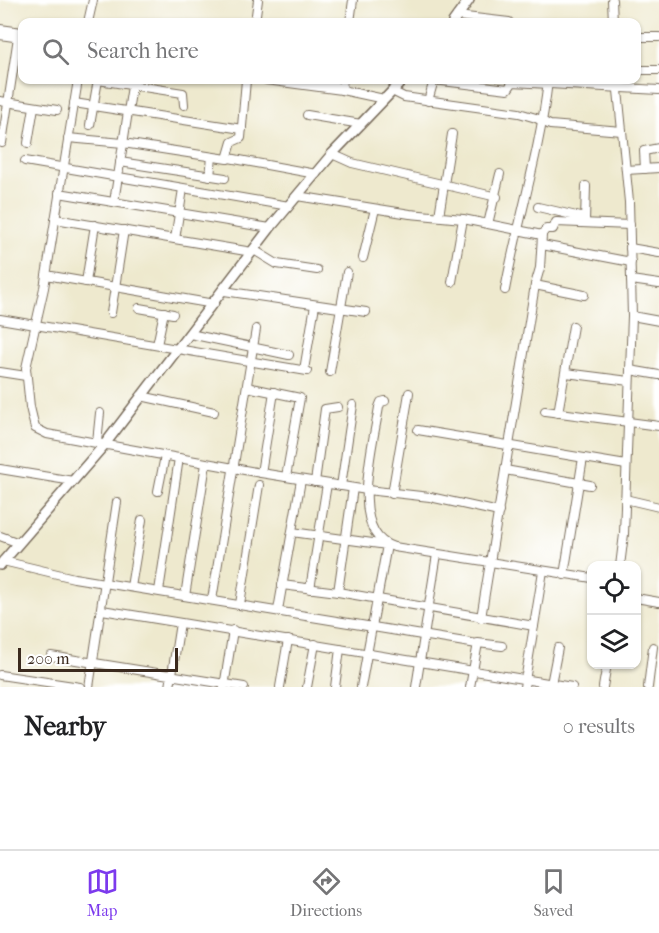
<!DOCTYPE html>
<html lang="en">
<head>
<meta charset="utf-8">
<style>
	:root { --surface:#fff; --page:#f6f6f6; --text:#202124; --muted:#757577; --line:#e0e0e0; --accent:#7c3aed }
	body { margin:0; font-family:"IM FELL French Canon",serif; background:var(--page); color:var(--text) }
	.controls { position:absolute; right:18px; bottom:18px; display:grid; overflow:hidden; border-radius:12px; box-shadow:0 2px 4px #0004 }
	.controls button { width:54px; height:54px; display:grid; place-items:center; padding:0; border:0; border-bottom:2px solid var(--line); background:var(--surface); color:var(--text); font:30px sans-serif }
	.scale { position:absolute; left:18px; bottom:15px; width:160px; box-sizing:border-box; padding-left:6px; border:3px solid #3b2a1e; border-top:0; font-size:16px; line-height:21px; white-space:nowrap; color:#3b2a1e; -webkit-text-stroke:4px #fff; paint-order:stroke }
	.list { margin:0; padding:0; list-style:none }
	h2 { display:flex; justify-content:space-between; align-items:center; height:78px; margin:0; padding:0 24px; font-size:26px }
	h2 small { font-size:20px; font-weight:400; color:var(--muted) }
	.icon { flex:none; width:33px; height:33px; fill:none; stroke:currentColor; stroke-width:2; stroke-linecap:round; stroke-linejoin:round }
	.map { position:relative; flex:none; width:659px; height:687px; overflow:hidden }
	.search { position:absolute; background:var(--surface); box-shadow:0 2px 4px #0004; left:18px; right:18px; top:18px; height:66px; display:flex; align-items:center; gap:15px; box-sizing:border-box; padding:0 21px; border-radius:12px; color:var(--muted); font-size:22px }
	.sheet { height:162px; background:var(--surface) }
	nav { display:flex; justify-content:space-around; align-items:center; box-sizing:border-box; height:84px; border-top:2px solid var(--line); background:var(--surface); font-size:16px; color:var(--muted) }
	nav a { display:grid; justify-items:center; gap:3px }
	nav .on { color:var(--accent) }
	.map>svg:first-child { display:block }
</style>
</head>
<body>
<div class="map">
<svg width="659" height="687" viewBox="0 0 659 687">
	<rect width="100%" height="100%" fill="#fff"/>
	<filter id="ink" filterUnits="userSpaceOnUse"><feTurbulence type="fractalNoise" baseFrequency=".0167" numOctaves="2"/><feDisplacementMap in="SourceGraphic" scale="12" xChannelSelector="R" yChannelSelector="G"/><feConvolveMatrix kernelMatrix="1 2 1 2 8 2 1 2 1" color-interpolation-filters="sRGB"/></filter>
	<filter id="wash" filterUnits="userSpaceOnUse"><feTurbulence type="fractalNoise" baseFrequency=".008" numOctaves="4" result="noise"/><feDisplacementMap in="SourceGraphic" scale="24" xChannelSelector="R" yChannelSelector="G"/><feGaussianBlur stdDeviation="1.35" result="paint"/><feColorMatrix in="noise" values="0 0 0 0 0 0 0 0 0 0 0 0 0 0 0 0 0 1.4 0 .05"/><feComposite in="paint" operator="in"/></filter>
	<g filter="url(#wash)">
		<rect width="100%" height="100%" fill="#eee9ce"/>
	</g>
	<g filter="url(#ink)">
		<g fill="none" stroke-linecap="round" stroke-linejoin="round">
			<defs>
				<g id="minor">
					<path d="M612,0L613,22"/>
					<path d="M457,16L509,22"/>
					<path d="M88,22L93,0"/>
					<path d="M255,22L258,0"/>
					<path d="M350,22L353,0"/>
					<path d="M0,29L22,32"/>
					<path d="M0,35L21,38"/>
					<path d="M636,37H659"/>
					<path d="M636,70H659"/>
					<path d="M78,80L44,288L26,368L30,407L35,428L47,434L261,473L367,490L430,497L499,512"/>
					<path d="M98,80L183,93L184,105"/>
					<path d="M266,80L342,90L384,99"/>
					<path d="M306,80L332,84L342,90"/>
					<path d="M617,80L629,202L632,316L624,534L620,566"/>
					<path d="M342,90L343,80"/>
					<path d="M392,91L404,97L519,113L536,118L550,125L622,131"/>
					<path d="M0,101L57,110"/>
					<path d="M428,101L434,80L508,89L513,82L659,90"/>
					<path d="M74,103L242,129"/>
					<path d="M307,115L361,124"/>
					<path d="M90,125L98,80"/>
					<path d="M68,138L123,143L227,159L232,142L241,138L246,80"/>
					<path d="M2,143L18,37"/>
					<path d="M28,143L34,107"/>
					<path d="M332,154L352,163L497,197"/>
					<path d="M229,158L316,174"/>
					<path d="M25,161L289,206"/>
					<path d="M120,162L225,178"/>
					<path d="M645,169L644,151L659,148"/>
					<path d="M626,170L659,168"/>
					<path d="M210,176L212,157"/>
					<path d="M59,193L270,228"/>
					<path d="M297,196L410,214L463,219L542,235L540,268L535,285L481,618"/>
					<path d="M114,202L132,86"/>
					<path d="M538,207L585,218"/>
					<path d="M439,216L452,134"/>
					<path d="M55,219L252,252"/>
					<path d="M585,221L586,186"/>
					<path d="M488,224L500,174"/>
					<path d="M542,234L546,229H553L556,222L630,225"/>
					<path d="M175,239L183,189"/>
					<path d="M542,245L631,262"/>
					<path d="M630,248L659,253"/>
					<path d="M254,250L277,264L317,270"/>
					<path d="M363,258L375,209"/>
					<path d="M46,275L214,304"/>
					<path d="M631,280L659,284"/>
					<path d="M86,282L95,225"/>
					<path d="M452,282L463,219"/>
					<path d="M535,285L584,295"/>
					<path d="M505,290C518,220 540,152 548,81"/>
					<path d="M224,291L366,312"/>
					<path d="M139,308L173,314"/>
					<path d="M111,313L124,230"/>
					<path d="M632,316L659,321"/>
					<path d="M0,319L307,371"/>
					<path d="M190,334L289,355"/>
					<path d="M157,345L164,312"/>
					<path d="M304,370L315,305"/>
					<path d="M630,370L659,375"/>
					<path d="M0,372L26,376"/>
					<path d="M330,372L347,272"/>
					<path d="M566,373L629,381"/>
					<path d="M247,387L300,398L286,477"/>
					<path d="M141,396L214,412"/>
					<path d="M385,401L381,402L379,407C374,442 347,534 394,547L592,578"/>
					<path d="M545,411L659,426"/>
					<path d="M558,413L573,326"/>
					<path d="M418,430L626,465"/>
					<path d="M97,442L100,413"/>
					<path d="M0,469L73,481"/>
					<path d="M505,470L590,485"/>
					<path d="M261,473L274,392"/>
					<path d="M315,482L325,409L338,407"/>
					<path d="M341,486L353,405"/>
					<path d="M158,491L165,456"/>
					<path d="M392,494L409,393"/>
					<path d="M625,499L659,507"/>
					<path d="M292,532L387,545L361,687"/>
					<path d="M0,536L19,543"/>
					<path d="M3,561L74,578L477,644"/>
					<path d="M564,575L583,458"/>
					<path d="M282,585L338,592L534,626"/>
					<path d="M131,587L142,520"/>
					<path d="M310,589L327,484"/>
					<path d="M159,591L179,458"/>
					<path d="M338,592L353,488"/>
					<path d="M185,596L206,464"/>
					<path d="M636,598L659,602"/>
					<path d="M212,600L256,329"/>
					<path d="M240,604L259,485"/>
					<path d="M102,610L572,687"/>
					<path d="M278,610L301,480"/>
					<path d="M51,656L244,687"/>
					<path d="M0,675L80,687"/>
					<path d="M551,684L558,648"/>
					<path d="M89,687L117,502"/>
					<path d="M170,687L180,623"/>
					<path d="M224,687L233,630"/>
					<path d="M280,687L288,640"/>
					<path d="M307,687L315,644"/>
					<path d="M335,687L340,649"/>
					<path d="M416,687L437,554"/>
					<path d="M470,687L478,643L502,646"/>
					<path d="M524,687L543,571"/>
					<path d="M603,687L607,664"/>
					<path d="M648,687L653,647"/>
				</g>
				<g id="major">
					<path d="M453,22L469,0"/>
					<path d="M0,565L105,444L270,228L332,154L403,80"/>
				</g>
			</defs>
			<use href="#minor" stroke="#7a6d5c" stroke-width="10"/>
			<use href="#major" stroke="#7a6d5c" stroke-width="12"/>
			<use href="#minor" stroke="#fff" stroke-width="8"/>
			<use href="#major" stroke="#fff" stroke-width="9"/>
		</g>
	</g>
</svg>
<div class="controls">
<button><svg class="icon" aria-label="locate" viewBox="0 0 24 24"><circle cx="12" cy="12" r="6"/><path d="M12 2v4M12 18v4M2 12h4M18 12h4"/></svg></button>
<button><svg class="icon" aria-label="layers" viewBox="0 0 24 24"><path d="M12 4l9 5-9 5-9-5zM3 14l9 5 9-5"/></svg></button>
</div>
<div class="scale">200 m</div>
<div class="search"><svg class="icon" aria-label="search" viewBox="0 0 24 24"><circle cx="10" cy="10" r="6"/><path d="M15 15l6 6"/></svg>Search here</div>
</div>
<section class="sheet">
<h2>Nearby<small>0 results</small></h2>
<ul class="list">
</ul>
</section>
<nav>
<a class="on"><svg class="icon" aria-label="map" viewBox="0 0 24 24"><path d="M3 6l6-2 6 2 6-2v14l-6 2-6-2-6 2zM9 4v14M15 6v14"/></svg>Map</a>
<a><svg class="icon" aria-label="directions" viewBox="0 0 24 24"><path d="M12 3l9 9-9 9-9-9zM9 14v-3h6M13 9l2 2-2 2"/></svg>Directions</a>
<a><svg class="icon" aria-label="saved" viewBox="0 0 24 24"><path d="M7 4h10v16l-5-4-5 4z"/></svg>Saved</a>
</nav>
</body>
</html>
